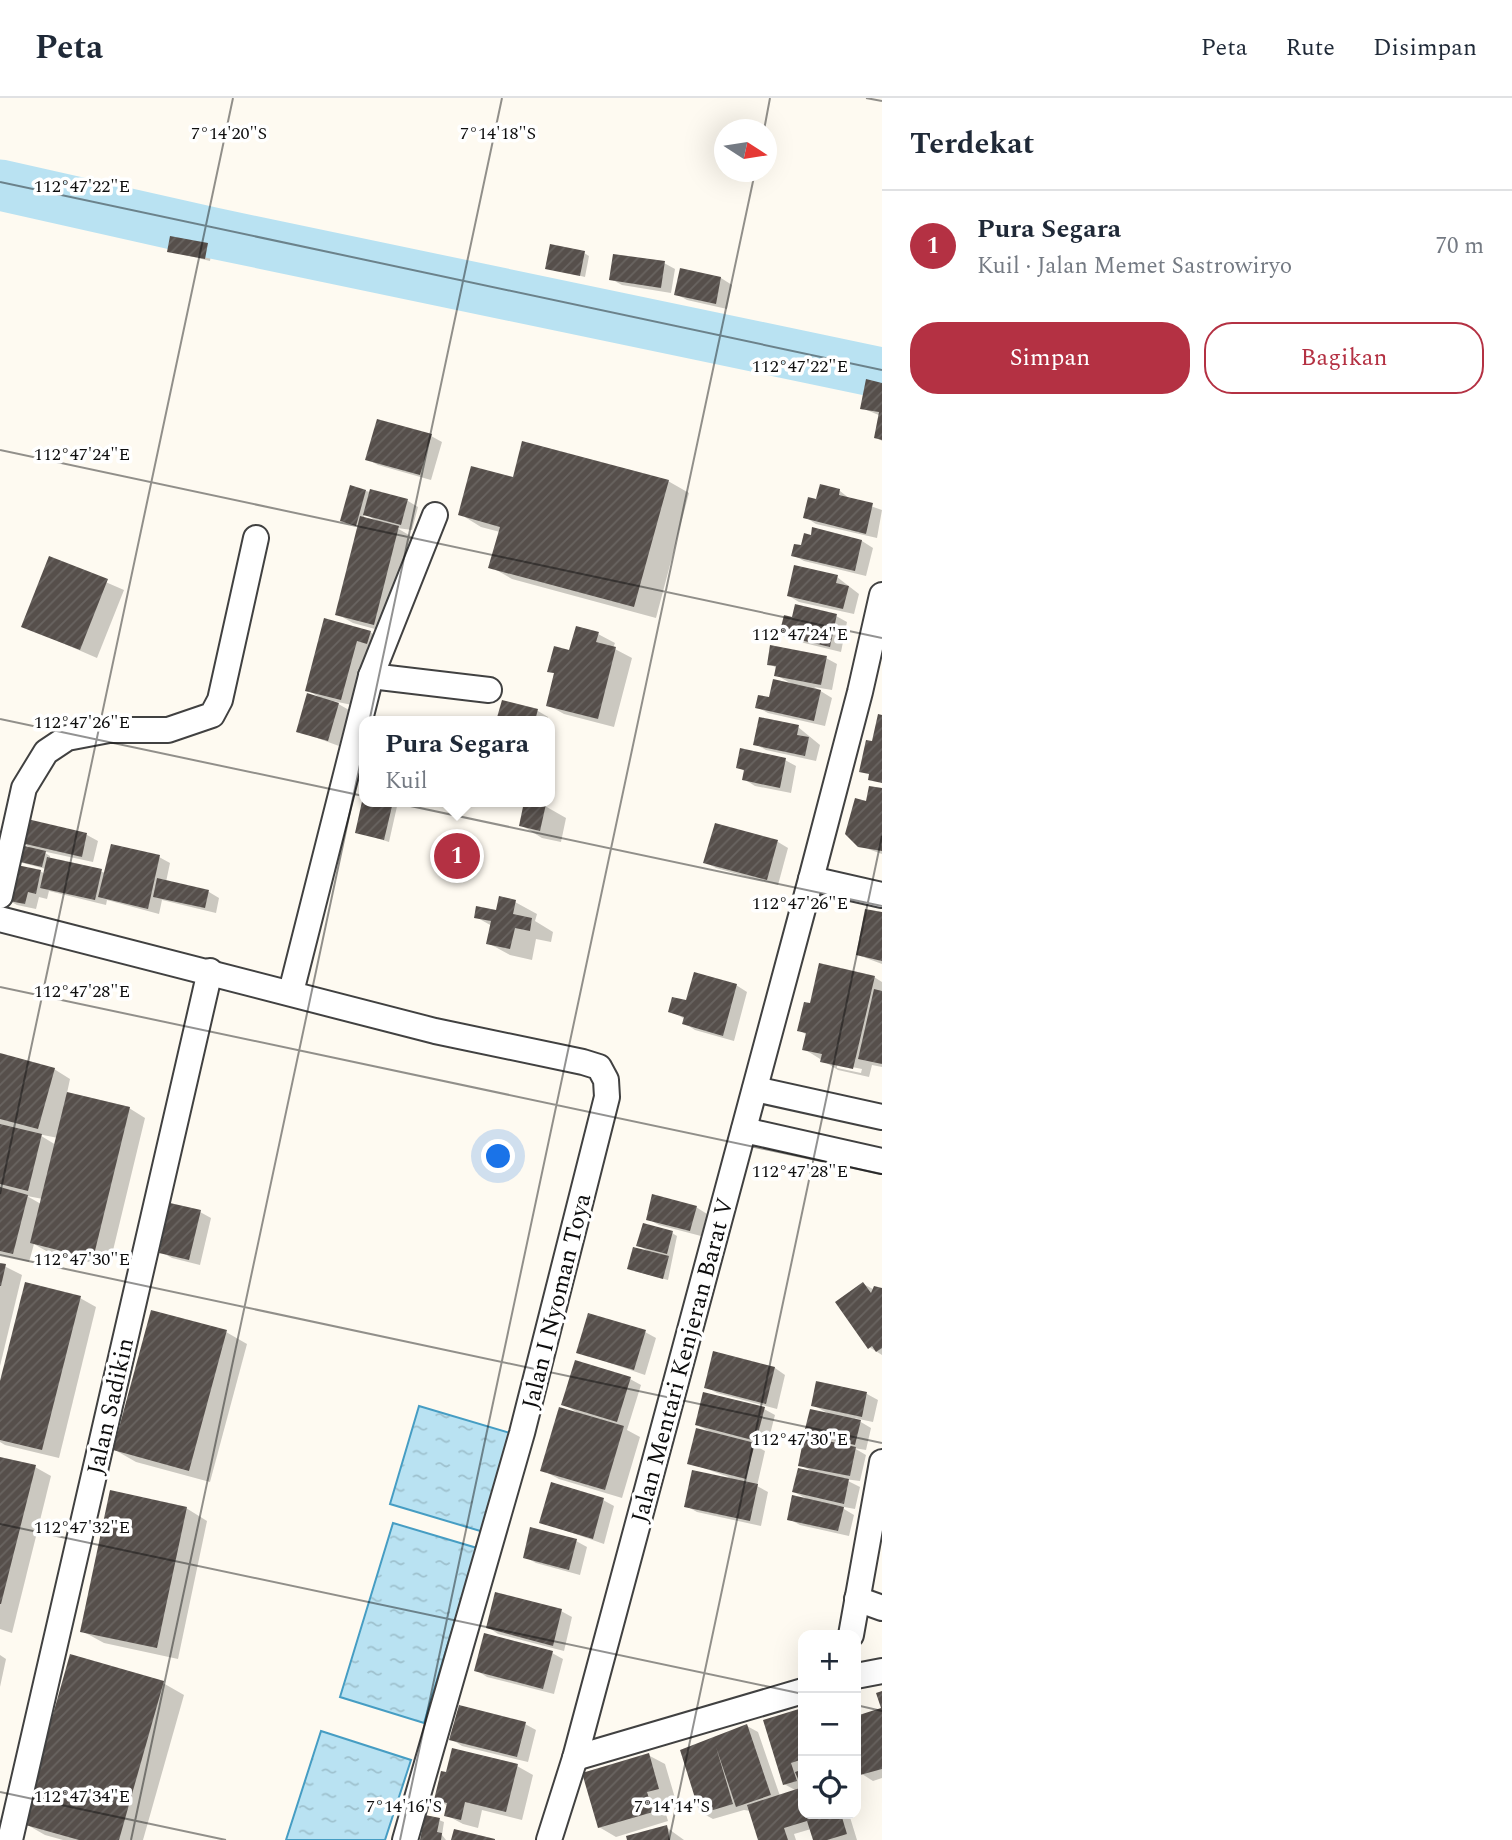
<!DOCTYPE html>
<html lang="id">
<head>
<meta charset="utf-8">
<style>
	:root { --surface:#fff; --page:#f6f6f7; --text:#1f2937; --muted:#747a83; --line:#e0e1e3; --accent:#b43143 }
	body { margin:0; font-family:Spectral,serif; background:var(--page); color:var(--text) }
	.controls { position:absolute; right:21px; bottom:21px; display:grid; overflow:hidden; border-radius:14px; box-shadow:0 7px 28px #0002 }
	.controls button { width:63px; height:63px; display:grid; place-items:center; padding:0; border:0; border-bottom:2px solid var(--line); background:var(--surface); color:var(--text); font:35px sans-serif }
	.compass { position:absolute; left:714px; top:21px; width:63px; height:63px; border-radius:50%; background:var(--surface); box-shadow:0 7px 28px #0002; rotate:102deg }
	.you { position:absolute; left:499px; top:1059px; width:24px; height:24px; margin:-18px; border:5px solid #fff; border-radius:50%; background:#1a73e8; box-shadow:0 0 0 10px #1a73e833 }
	.badge { display:grid; place-items:center; width:46px; height:46px; border-radius:50%; background:var(--accent); color:#fff; font-size:23px; font-weight:700 }
	.pin { position:absolute; translate:-50% -50%; border:4px solid #fff; box-shadow:0 2px 7px #0006 }
	.popup { position:absolute; left:359px; top:618px; width:196px; height:91px; box-sizing:border-box; display:grid; place-content:center; border-radius:14px; background:var(--surface); filter:drop-shadow(0 2px 5px #0005); font-size:23px; white-space:nowrap; color:var(--muted) }
	.popup b { font-size:26px; color:var(--text) }
	.popup::after { content:''; position:absolute; left:50%; top:100%; margin-left:-14px; border:14px solid transparent; border-top-color:var(--surface) }
	.list { margin:0; padding:0; list-style:none }
	h2 { display:flex; justify-content:space-between; align-items:center; height:91px; margin:0; padding:0 28px; font-size:30px }
	h2 small { font-size:23px; font-weight:400; color:var(--muted) }
	.list li { display:grid; grid-template-columns:46px 1fr auto; gap:21px; align-items:center; box-sizing:border-box; height:112px; padding:0 28px; border-top:2px solid var(--line) }
	.list b { display:block; font-size:26px; white-space:nowrap }
	.list p { margin:0; font-size:23px; white-space:nowrap; color:var(--muted) }
	.list em { font-size:23px; font-style:normal; color:var(--muted) }
	.actions { display:flex; gap:14px; padding:21px 28px }
	.actions a { flex:1; padding:16px 0; border:2px solid var(--accent); border-radius:28px; text-align:center; font-size:24px; color:var(--accent) }
	.actions .main { background:var(--accent); color:#fff }
	.icon { flex:none; width:38px; height:38px; fill:none; stroke:currentColor; stroke-width:2; stroke-linecap:round; stroke-linejoin:round }
	.map { position:relative; flex:none; width:882px; height:1742px; overflow:hidden }
	header { display:flex; align-items:center; gap:42px; box-sizing:border-box; height:98px; padding:0 35px; background:var(--surface); border-bottom:2px solid var(--line) }
	header strong { font-size:33px }
	nav { display:flex; gap:38px; margin-inline-start:auto; font-size:24px }
	main { display:flex }
	aside { flex:1; background:var(--surface) }
	.map>svg:first-child { display:block }
</style>
</head>
<body>
<header>
<strong>Peta</strong>
<nav><a>Peta</a><a>Rute</a><a>Disimpan</a></nav>
</header>
<main>
<div class="map">
<svg width="882" height="1742" viewBox="0 0 882 1742">
	<defs>
		<pattern id="water-ripples" width="26" height="14" patternUnits="userSpaceOnUse" patternTransform="scale(1.75)"><rect width="26" height="14" fill="#b9e2f2"/><path d="M2 4q2-2 4 0t4 0M15 11q2-2 4 0t4 0" fill="none" stroke="#9ec1ce"/></pattern>
		<pattern id="building-hatch" width="6" height="6" patternUnits="userSpaceOnUse" patternTransform="scale(1.75)"><rect width="6" height="6" fill="#564f4b"/><path d="M-1 1l2-2M0 6l6-6M5 7l2-2" fill="none" stroke="#696461"/></pattern>
	</defs>
	<rect width="100%" height="100%" fill="#fefaf1"/>
	<g fill="url(#water-ripples)" stroke="#469dc3" stroke-width="2">
		<path d="M419,1308L517,1337L487,1435L390,1406Z"/>
		<path d="M393,1425L477,1450L424,1625L340,1599Z"/>
		<path d="M321,1633L411,1662L385,1742H286Z"/>
	</g>
	<g fill="#0003" fill-rule="evenodd">
		<path d="M207,147L212,150L210,163L169,153Z"/>
		<path d="M584,155L589,158L585,179L547,170Z"/>
		<path d="M664,165L675,171L671,195L622,187L611,181Z"/>
		<path d="M681,172L721,180L732,187L727,211L687,202L676,196Z"/>
		<path d="M882,286V343L876,339L881,318L862,310Z"/>
		<path d="M431,338L442,344L431,382L378,367L367,361Z"/>
		<path d="M514,381L668,383L689,395L656,520L512,481L491,469L500,434L481,429L460,416Z"/>
		<path d="M366,393L408,403L418,409L412,432L397,430L414,440L390,535L353,525L337,516L359,429L342,422ZM365,416L378,424L363,421Z"/>
		<path d="M840,393L850,401L882,412L877,440L816,426L805,419L818,404Z"/>
		<path d="M814,432L862,443L873,450L866,478L804,463L793,457L812,439Z"/>
		<path d="M50,460L124,492L97,560L23,528Z"/>
		<path d="M837,479L859,496L854,516L799,504L789,498Z"/>
		<path d="M836,518L847,524L841,554L792,542L781,536Z"/>
		<path d="M326,523L370,534L381,541L378,551L368,548L352,607L333,603L349,612L339,648L298,633L321,600L307,592Z"/>
		<path d="M598,536L615,545L613,550L632,560L614,629L564,616L548,607L556,576L549,573Z"/>
		<path d="M826,560L837,566L832,592L814,589L832,600L825,628L768,615L757,609L792,586L776,577L777,570L769,566Z"/>
		<path d="M503,604L538,613L548,619L547,623H497Z"/>
		<path d="M798,629L820,647L816,663L766,652L755,646Z"/>
		<path d="M785,662L796,668L791,695L755,688L744,681L746,674L738,669Z"/>
		<path d="M882,692V756L860,748L868,705Z"/>
		<path d="M364,702L398,704L389,744L357,734Z"/>
		<path d="M429,704H467L465,713Z"/>
		<path d="M526,704L545,708L566,720L561,744L542,740L521,727Z"/>
		<path d="M716,727L778,744L788,750L778,787L716,770L705,764Z"/>
		<path d="M87,737L98,743L93,764L42,753L50,758V761L106,775L159,759L170,765L166,784L209,794L219,800L216,815L162,802L159,816L107,802L106,807L49,793L47,801L39,799L36,811L17,807L6,801L40,773L45,776L46,771L19,764L34,752L19,743Z"/>
		<path d="M515,804L537,816L535,823L553,834L551,844L536,841L532,862L510,857L488,845L492,828L476,819L497,814Z"/>
		<path d="M882,816V866L858,857Z"/>
		<path d="M874,879L882,884V969L872,967L869,979L838,972L804,951L807,937L799,932L812,907ZM837,966L862,971L861,975L837,970Z"/>
		<path d="M736,887L747,894L734,943L695,932L684,925L685,921L670,913Z"/>
		<path d="M0,957L54,971L70,981L67,995L129,1010L145,1020L109,1169L48,1154L34,1146L29,1164L0,1157ZM38,1036L58,1040L56,1047ZM27,1098L43,1101L41,1106Z"/>
		<path d="M696,1109L707,1116L701,1138L659,1127L648,1121Z"/>
		<path d="M200,1114L211,1120L200,1167L172,1160L161,1154Z"/>
		<path d="M672,1135L677,1138L668,1182L634,1173L649,1154L638,1147Z"/>
		<path d="M0,1166L22,1177L0,1268Z"/>
		<path d="M863,1186L875,1192H882V1257L869,1249Z"/>
		<path d="M80,1200L96,1209L59,1360L5,1347L0,1344V1290Z"/>
		<path d="M226,1234L247,1246L210,1384L136,1364L115,1352Z"/>
		<path d="M645,1234L656,1240L645,1277L578,1254Z"/>
		<path d="M775,1270L785,1277L777,1311L717,1295L706,1289Z"/>
		<path d="M630,1281L641,1287L627,1332L640,1339L622,1400L559,1381L542,1372L578,1315L563,1306Z"/>
		<path d="M817,1285L867,1296L878,1302L873,1324L854,1320L871,1330L866,1352L854,1350L866,1357L860,1383L844,1381L860,1389L855,1411L839,1408L854,1417L849,1438L800,1427L789,1421L809,1402L794,1394L813,1374L800,1367L820,1342L806,1334L829,1316L813,1307Z"/>
		<path d="M764,1311L775,1317L767,1348L750,1345L765,1353L757,1388L768,1394L761,1428L697,1414L686,1408L729,1379L689,1365L712,1335L697,1327Z"/>
		<path d="M0,1367L35,1369L51,1378L12,1535L0,1531Z"/>
		<path d="M603,1402L614,1408L604,1446L541,1424Z"/>
		<path d="M186,1410L207,1423L178,1561L104,1545L82,1533Z"/>
		<path d="M576,1443L587,1449L580,1477L536,1465L525,1459Z"/>
		<path d="M561,1513L572,1519L564,1553L498,1536L488,1529Z"/>
		<path d="M552,1555L563,1561L554,1596L487,1579L476,1572Z"/>
		<path d="M0,1557L6,1561L0,1589Z"/>
		<path d="M163,1585L184,1597L143,1742H63L45,1737L24,1725Z"/>
		<path d="M882,1612V1680L873,1683L862,1676L856,1655V1619Z"/>
		<path d="M799,1613L803,1615V1716H849L857,1742H815L811,1731L794,1736L796,1742H760L751,1713L744,1712L713,1721L702,1715L682,1653L747,1628L758,1634L780,1698L797,1693L784,1686Z"/>
		<path d="M525,1626L536,1632L528,1664L462,1648L451,1641Z"/>
		<path d="M648,1657L665,1666L675,1700L662,1703L668,1723L616,1739L599,1729Z"/>
		<path d="M517,1668L533,1677L522,1722L482,1712L478,1730L463,1726L446,1717L448,1708L436,1701Z"/>
		<path d="M439,1722L444,1724L442,1737L446,1742H421Z"/>
		<path d="M666,1729L684,1742H629Z"/>
	</g>
	<g fill="none" stroke-linecap="round" stroke-linejoin="round">
		<path stroke="#b9e2f2" stroke-width="51" d="M0,87L213,135L882,275"/>
	</g>
	<g fill="url(#building-hatch)">
		<path d="M170,138L208,145L205,161L167,154Z"/>
		<path d="M550,146L585,153L580,178L545,171Z"/>
		<path d="M613,156L665,163L661,190L609,182Z"/>
		<path d="M680,170L721,179L716,206L674,197Z"/>
		<path d="M866,281L882,285V342L874,340L879,314L860,311Z"/>
		<path d="M377,321L432,336L420,377L365,362Z"/>
		<path d="M522,343L669,382L634,509L488,470L500,429L458,417L471,368L513,379Z"/>
		<path d="M820,386L840,391L839,397L873,405L866,436L803,420L808,399L816,401Z"/>
		<path d="M350,387L366,392L356,428L340,423Z"/>
		<path d="M370,391L408,401L401,427L363,417Z"/>
		<path d="M360,418L399,428L374,527L335,517Z"/>
		<path d="M812,429L862,442L855,473L791,458L794,446L801,447L804,435L811,437Z"/>
		<path d="M49,458L108,481L80,552L21,529Z"/>
		<path d="M794,467L838,477L836,485L849,488L843,511L787,498Z"/>
		<path d="M795,506L837,516L830,549L779,537L784,517L792,519Z"/>
		<path d="M324,520L371,533L367,546L357,543L341,602L305,593Z"/>
		<path d="M576,528L599,534L596,544L616,549L598,621L546,608L554,575L547,574L554,548L569,552Z"/>
		<path d="M770,547L827,558L821,587L774,578L776,568L767,567Z"/>
		<path d="M773,581L821,592L814,623L755,610L758,597L769,599Z"/>
		<path d="M307,595L339,605L328,643L296,634Z"/>
		<path d="M502,602L538,611L535,623H496Z"/>
		<path d="M878,616L882,617V685L868,682L869,676L859,674L866,642L872,643Z"/>
		<path d="M759,619L799,627L797,637L809,639L805,658L753,647Z"/>
		<path d="M740,650L786,660L780,690L742,682L744,672L736,670Z"/>
		<path d="M869,688L882,690V753L858,749L845,736L855,700L866,703Z"/>
		<path d="M363,699L364,704H393L384,742L355,735Z"/>
		<path d="M432,704H462L460,712Z"/>
		<path d="M524,704L546,706L540,733L519,728Z"/>
		<path d="M23,720L87,735L82,759L17,744Z"/>
		<path d="M715,725L778,742L767,782L703,765Z"/>
		<path d="M16,746L46,753L42,769L12,762Z"/>
		<path d="M111,746L160,757L148,811L98,799Z"/>
		<path d="M47,759L102,771L95,802L40,790Z"/>
		<path d="M12,766L41,772L36,796L28,794L25,806L4,802Z"/>
		<path d="M157,780L209,792L205,810L153,799Z"/>
		<path d="M499,798L516,802L513,816L532,820L530,833L515,830L510,851L486,846L491,823L474,820L476,808L496,812Z"/>
		<path d="M865,811L882,814V863L856,857Z"/>
		<path d="M819,865L875,878L853,971L820,964L822,956L802,952L806,935L797,933L804,904L810,905Z"/>
		<path d="M694,874L737,886L723,938L682,926L684,919L668,914L672,899L686,902Z"/>
		<path d="M874,891L882,893V966L858,961Z"/>
		<path d="M0,955L55,970L38,1031L0,1021Z"/>
		<path d="M67,994L130,1009L93,1161L30,1145Z"/>
		<path d="M0,1026L42,1036L28,1093L0,1086Z"/>
		<path d="M0,1089L28,1097L13,1156L0,1153Z"/>
		<path d="M652,1096L697,1108L690,1133L646,1122Z"/>
		<path d="M170,1105L201,1112L189,1162L159,1155Z"/>
		<path d="M643,1125L673,1133L667,1156L636,1148Z"/>
		<path d="M633,1149L669,1158L663,1181L627,1171Z"/>
		<path d="M0,1165L6,1166L1,1188H0Z"/>
		<path d="M25,1184L81,1198L42,1352L0,1342V1283Z"/>
		<path d="M863,1184L871,1195L874,1188L882,1190V1250L876,1254L872,1248L868,1251L835,1204Z"/>
		<path d="M151,1212L227,1232L189,1373L113,1352Z"/>
		<path d="M588,1215L646,1232L634,1272L576,1255Z"/>
		<path d="M713,1253L775,1269L766,1306L704,1290Z"/>
		<path d="M575,1262L631,1279L617,1324L561,1307Z"/>
		<path d="M816,1283L867,1294L862,1319L811,1308Z"/>
		<path d="M703,1294L765,1309L756,1343L695,1327Z"/>
		<path d="M559,1309L624,1328L605,1392L540,1373Z"/>
		<path d="M810,1311L861,1322L855,1347L804,1335Z"/>
		<path d="M696,1330L755,1345L746,1381L687,1366Z"/>
		<path d="M804,1338L856,1349L850,1378L798,1368Z"/>
		<path d="M0,1359L36,1367L1,1506H0Z"/>
		<path d="M798,1370L849,1381L844,1406L792,1394Z"/>
		<path d="M692,1372L758,1386L750,1423L684,1409Z"/>
		<path d="M551,1384L604,1400L593,1441L539,1425Z"/>
		<path d="M110,1392L187,1409L157,1550L80,1534Z"/>
		<path d="M792,1397L844,1409L838,1433L787,1422Z"/>
		<path d="M530,1429L577,1441L569,1472L523,1460Z"/>
		<path d="M495,1494L562,1511L553,1548L486,1530Z"/>
		<path d="M484,1535L553,1553L543,1591L474,1573Z"/>
		<path d="M70,1556L164,1583L119,1742H79L22,1726Z"/>
		<path d="M882,1593V1671L860,1677L856,1661V1618L881,1610L876,1595Z"/>
		<path d="M459,1607L526,1624L517,1659L449,1642Z"/>
		<path d="M799,1611L803,1616V1661L791,1665L797,1683L783,1687L763,1622Z"/>
		<path d="M747,1626L771,1697L736,1709L716,1649L733,1706L700,1716L680,1652Z"/>
		<path d="M452,1650L518,1666L506,1714L465,1704L461,1722L444,1718L447,1705L434,1702L441,1673L446,1674Z"/>
		<path d="M649,1655L659,1691L647,1694L653,1714L598,1730L582,1675Z"/>
		<path d="M803,1664V1685L800,1686L795,1674L801,1672L799,1666Z"/>
		<path d="M803,1689V1716H841L847,1736L827,1742H813L807,1723L784,1730L788,1742H758L747,1707Z"/>
		<path d="M425,1717L440,1720L437,1734L442,1735L441,1742H420Z"/>
		<path d="M667,1727L670,1742H627L626,1738Z"/>
		<path d="M454,1731L495,1741V1742H451Z"/>
	</g>
	<g fill="none" stroke-linecap="round" stroke-linejoin="round">
		<defs>
			<g id="street">
				<path d="M371,578L489,592"/>
				<path d="M811,781L882,797"/>
				<path d="M0,798L24,690L46,654L67,640L109,632H168L212,617L220,602L256,440"/>
				<path d="M0,821L435,933L583,964L599,969L606,982L607,999L522,1335L405,1742"/>
				<path d="M291,894L371,578L435,417"/>
				<path d="M755,991L882,1019"/>
				<path d="M744,1032L882,1063"/>
				<path d="M857,1501L882,1510"/>
				<path d="M851,1537L882,1364"/>
				<path d="M856,1578L882,1573"/>
				<path d="M575,1660L803,1593"/>
				<path d="M10,1742L210,873"/>
				<path d="M549,1742L575,1660L811,781L860,594L882,497"/>
			</g>
		</defs>
		<use href="#street" stroke="#414141" stroke-width="28"/>
		<use href="#street" stroke="#fff" stroke-width="24"/>
	</g>
	<path fill="none" stroke="#0e0e0e" stroke-width="2" stroke-opacity="0.45" d="M866,0L882,3M764,32L770,0M0,84L882,272M0,352L882,540M0,621L882,808M0,889L882,1076M0,1096L233,0M0,1157L882,1345M0,1426L803,1596M856,1607L882,1613M0,1694L226,1742M131,1742L502,0M400,1742L755,74M669,1742L882,738"/>
	<g text-anchor="middle" stroke-width="7" stroke-linejoin="round" paint-order="stroke">
		<g font-size="24" fill="#0e0e0e" stroke="#fff">
			<text transform="translate(556 1203) rotate(-76)" y="8">Jalan I Nyoman Toya</text>
			<text transform="translate(682 1262) rotate(-75)" y="8">Jalan Mentari Kenjeran Barat V</text>
			<text transform="translate(110 1308) rotate(-77)" y="8">Jalan Sadikin</text>
		</g>
	</g>
	<g font-size="18" text-anchor="middle" fill="#0e0e0e" stroke="#fff" stroke-width="7" stroke-linejoin="round" paint-order="stroke">
		<text x="229" y="41">7°14'20"S</text>
		<text x="498" y="41">7°14'18"S</text>
		<text x="82" y="94">112°47'22"E</text>
		<text x="800" y="274">112°47'22"E</text>
		<text x="82" y="362">112°47'24"E</text>
		<text x="800" y="542">112°47'24"E</text>
		<text x="82" y="630">112°47'26"E</text>
		<text x="800" y="811">112°47'26"E</text>
		<text x="82" y="899">112°47'28"E</text>
		<text x="800" y="1079">112°47'28"E</text>
		<text x="82" y="1167">112°47'30"E</text>
		<text x="800" y="1347">112°47'30"E</text>
		<text x="82" y="1435">112°47'32"E</text>
		<text x="82" y="1704">112°47'34"E</text>
		<text x="404" y="1714">7°14'16"S</text>
		<text x="672" y="1714">7°14'14"S</text>
	</g>
</svg>
<div class="controls">
<button>+</button>
<button>−</button>
<button><svg class="icon" aria-label="locate" viewBox="0 0 24 24"><circle cx="12" cy="12" r="6"/><path d="M12 2v4M12 18v4M2 12h4M18 12h4"/></svg></button>
</div>
<svg class="compass" viewBox="-18 -18 36 36"><path d="M0-13l5 13h-10z" fill="#e53935"/><path d="M0 13l5-13h-10z" fill="#747a83"/></svg>
<div class="you"></div>
<div class="pin badge" style="left:457px;top:758px">1</div>
<div class="popup"><b>Pura Segara</b>Kuil</div>
</div>
<aside>
<h2>Terdekat<small></small></h2>
<ul class="list">
<li><span class="badge">1</span><div><b>Pura Segara</b><p>Kuil · Jalan Memet Sastrowiryo</p></div><em>70 m</em></li>
</ul>
<div class="actions"><a class="main">Simpan</a><a>Bagikan</a></div>
</aside>
</main>
</body>
</html>
